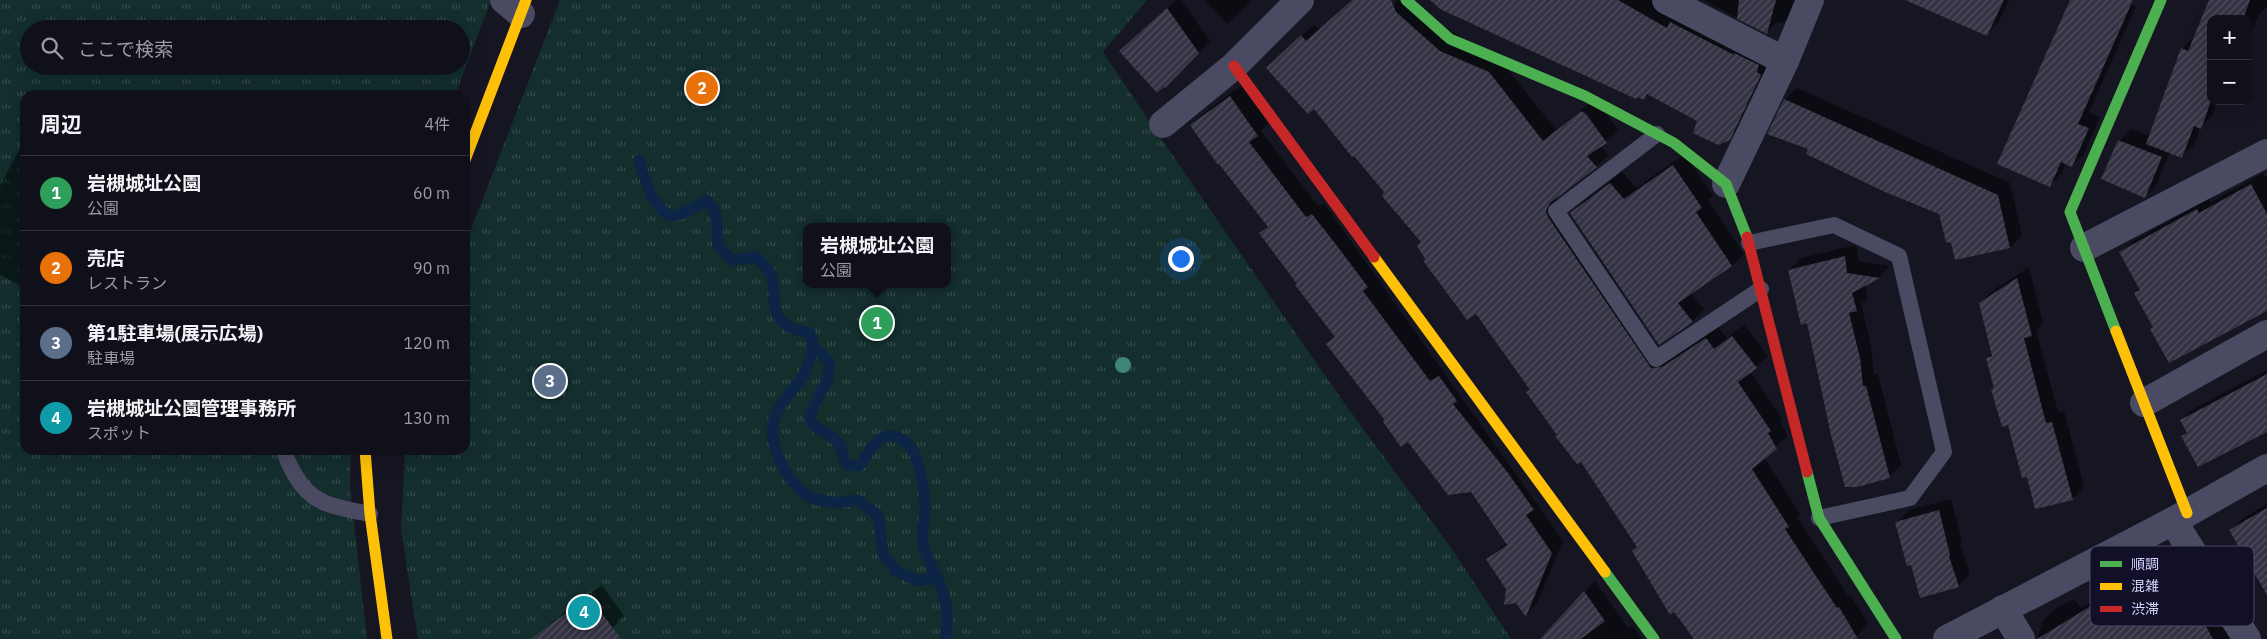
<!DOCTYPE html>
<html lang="ja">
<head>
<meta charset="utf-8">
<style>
	:root { --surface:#10101a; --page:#191923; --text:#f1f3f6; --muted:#9c9da2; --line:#303039; --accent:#7c3aed }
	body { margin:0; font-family:"IBM Plex Sans","Noto Sans JP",sans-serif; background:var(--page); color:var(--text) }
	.controls { position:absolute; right:15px; top:15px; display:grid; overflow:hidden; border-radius:10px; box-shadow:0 5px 20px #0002 }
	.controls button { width:45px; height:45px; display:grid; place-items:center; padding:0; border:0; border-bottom:1px solid var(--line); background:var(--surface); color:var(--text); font:25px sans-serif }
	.you { position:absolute; left:1180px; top:258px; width:18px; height:18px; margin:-12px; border:4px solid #fff; border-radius:50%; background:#1a73e8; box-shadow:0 0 0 8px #1a73e833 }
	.badge { display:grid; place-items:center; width:32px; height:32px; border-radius:50%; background:var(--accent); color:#fff; font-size:16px; font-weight:700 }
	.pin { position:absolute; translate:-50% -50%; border:2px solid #fff; box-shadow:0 1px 5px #0006 }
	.popup { position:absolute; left:803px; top:223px; width:148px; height:65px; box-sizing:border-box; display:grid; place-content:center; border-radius:10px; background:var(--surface); filter:drop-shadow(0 1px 4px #0005); font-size:16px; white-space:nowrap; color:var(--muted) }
	.popup b { font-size:19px; color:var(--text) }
	.popup::after { content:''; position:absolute; left:50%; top:100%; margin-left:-10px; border:10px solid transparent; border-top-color:var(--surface) }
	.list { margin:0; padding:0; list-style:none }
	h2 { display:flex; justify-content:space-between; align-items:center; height:65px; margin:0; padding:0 20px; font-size:21px }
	h2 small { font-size:16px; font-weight:400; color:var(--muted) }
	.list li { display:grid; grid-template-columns:32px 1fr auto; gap:15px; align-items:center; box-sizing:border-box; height:75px; padding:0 20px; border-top:1px solid var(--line) }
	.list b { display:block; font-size:19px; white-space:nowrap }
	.list p { margin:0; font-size:16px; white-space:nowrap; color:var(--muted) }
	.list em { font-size:16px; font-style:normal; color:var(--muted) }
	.icon { flex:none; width:28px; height:28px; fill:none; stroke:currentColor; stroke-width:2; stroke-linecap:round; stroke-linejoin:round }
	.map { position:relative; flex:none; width:2267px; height:639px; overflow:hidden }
	.search { position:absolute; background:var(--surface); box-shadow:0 5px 20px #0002; left:20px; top:20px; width:450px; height:55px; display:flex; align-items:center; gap:12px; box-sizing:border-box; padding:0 18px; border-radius:28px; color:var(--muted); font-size:19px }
	.panel { position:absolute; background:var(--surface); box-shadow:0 5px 20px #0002; left:20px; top:90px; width:450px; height:365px; border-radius:15px }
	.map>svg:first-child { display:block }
</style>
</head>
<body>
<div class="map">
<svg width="2267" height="639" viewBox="0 0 2267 639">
	<defs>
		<pattern id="park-tufts" width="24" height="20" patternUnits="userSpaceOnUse" patternTransform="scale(1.25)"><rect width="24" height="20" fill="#132e2d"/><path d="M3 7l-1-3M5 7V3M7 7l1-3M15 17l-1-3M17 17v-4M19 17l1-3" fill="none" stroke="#354c4c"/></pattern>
		<pattern id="building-hatch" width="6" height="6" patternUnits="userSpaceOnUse" patternTransform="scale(1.25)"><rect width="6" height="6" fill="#343344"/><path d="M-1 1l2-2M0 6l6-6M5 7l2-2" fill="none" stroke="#515060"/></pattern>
	</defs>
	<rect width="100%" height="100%" fill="#161522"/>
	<g fill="url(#park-tufts)" fill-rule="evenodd">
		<path d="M0,0H491L455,95H25V450H351L350,486L367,639H0ZM29,29H461V66H29Z"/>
		<path d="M560,0H1147L1103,52L1162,140L1342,400L1452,549L1511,639H418L401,530L405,450H465V245ZM807,227H947V284H807Z"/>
	</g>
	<g fill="#0007">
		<path d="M1176,0H1181L1210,41L1165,86L1133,39Z"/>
		<path d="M1205,0H1252L1227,24Z"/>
		<path d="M1352,0H1388L1393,6L1398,0L1501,61L1556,130L1593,100L1598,103L1618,130L1600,146L1608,155L1596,167L1559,195L1557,199L1559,205L1663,356L1718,327L1727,338L1744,325L1768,356L1750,372L1782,418L1780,421L1788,436L1764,457L1800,514L1797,517L1849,597L1851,596L1868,624L1856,636L1851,639H1705L1638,547L1582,461L1559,435L1528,392L1531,389L1476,312L1427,259L1423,242L1279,56L1314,25L1319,30Z"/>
		<path d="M1431,0H1668L1772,63L1741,127L1729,139L1649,94L1644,99Z"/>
		<path d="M1703,0H1799L1794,11L1783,23L1777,22L1766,33Z"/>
		<path d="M1908,0H2009L1998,23L1986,35Z"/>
		<path d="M2068,0H2121L2136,6L2089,112L2100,117L2084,154L2072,166L2066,163L2061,174L2050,186L2070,1Z"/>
		<path d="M2211,0H2267V7L2259,14L2248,41V19H2211V101H2218L2212,115L2200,128L2194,145L2182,156L2170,152L2156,185L2145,197L2119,141L2131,129L2150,136L2182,49L2194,37Z"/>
		<path d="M1242,85L1269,123L1261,131L1318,206L1324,203L1563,541L1537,603L1526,615L1487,559L1507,542L1471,490L1385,419L1327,344L1336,336L1261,233L1268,225L1192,125L1204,113Z"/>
		<path d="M1797,88L2010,183L2022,235L2010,247L1952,242L1940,213L1810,148L1769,133L1785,99Z"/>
		<path d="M25,144V288L0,275V186L19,150Z"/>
		<path d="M1685,154L1713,196L1708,200L1744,254L1732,265L1691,293L1704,309L1693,321L1659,343L1571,213L1583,202L1622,172L1636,188Z"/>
		<path d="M2263,173L2265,177L2267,176V308L2154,326L2136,293L2140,289L2121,253L2133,241L2209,198L2211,202Z"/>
		<path d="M1856,245L1859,261L1890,266L1879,277L1865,285L1868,298L1861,304L1871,346L1874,374H1878L1901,465L1889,477L1808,322L1789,270L1801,258Z"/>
		<path d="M2029,267L2043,323L2036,330L2058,412L2064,411L2084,487L2072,499L2028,476L1995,388L1987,358L1992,353L1980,303L1992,291Z"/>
		<path d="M2267,370V430L2183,436L2187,432L2181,420L2193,409Z"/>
		<path d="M1951,499L1962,542L1960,544L1970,574L1958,586L1912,563L1897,522L1909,510Z"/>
		<path d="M2267,504V583L2230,530L2242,519Z"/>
		<path d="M2180,549L2238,639H2037L2043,621L2055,609L2074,599L2081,608Z"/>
		<path d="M1595,581L1628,628L1632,625L1642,639H1558L1551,629Z"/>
		<path d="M602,585L624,616L613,627L597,639H544L540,634L552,622Z"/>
	</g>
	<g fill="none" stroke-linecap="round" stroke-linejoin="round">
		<g stroke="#0c2547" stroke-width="11">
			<path d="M639,160C643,174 655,218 675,215C686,214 697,206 706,200C710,204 714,209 715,214C723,234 707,243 733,260L755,257C790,280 760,306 787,326C792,330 804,331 810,333L813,347L830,362L828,378L809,416C816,435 825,428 835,439C843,446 842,457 847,465L859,466C866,458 871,445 880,439C887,435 894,435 901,439C920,448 925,491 925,511C925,523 920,532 923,545C926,557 933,568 938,580C947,598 949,619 945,639"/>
			<path d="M813,347C810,360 807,371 799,382C788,396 780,402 774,420C766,443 790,489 812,498C828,504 841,503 857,500L878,515L883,554L896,571L918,581L937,578"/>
		</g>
	</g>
	<g fill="url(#building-hatch)">
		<path d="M1352,0H1391L1396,12L1440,51L1489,72L1543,141L1581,111L1586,114L1607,143L1587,156L1597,167L1550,203L1546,211L1548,217L1651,368L1662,367L1706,338L1714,349L1732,336L1757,368L1738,382L1771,431L1768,433L1777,449L1752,469L1789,527L1785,529L1837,608L1839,607L1858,639H1694L1674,612L1670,615L1632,551L1637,547L1581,462L1577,464L1555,436L1557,435L1526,392L1530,390L1476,314L1467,320L1424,262L1425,259L1417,246L1421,242L1382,196L1384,192L1354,156L1352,157L1314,109L1308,114L1266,68L1301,35L1306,41Z"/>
		<path d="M1430,0H1618L1667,28L1670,22L1734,55V53L1759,65L1757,72L1761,75L1730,140L1718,145L1693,133L1697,121L1647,94L1644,100L1638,97L1636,99L1440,9Z"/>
		<path d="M1739,0H1776L1767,34L1737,19Z"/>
		<path d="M1905,0H2004L1987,36Z"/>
		<path d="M2070,0H2133L2078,124L2089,128L2072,167L2061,162L2050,187L1997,164Z"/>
		<path d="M2209,0H2250L2243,19H2211V101L2201,129L2194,126L2182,158L2146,144L2181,48L2188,51Z"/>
		<path d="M1167,8L1199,53L1165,88L1164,87L1157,93L1119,51Z"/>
		<path d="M1230,96L1258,136L1249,142L1306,217L1312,214L1334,242L1368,287L1363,291L1430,381L1439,376L1457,401L1453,404L1508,473L1534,510L1526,515L1552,553L1526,617L1516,603L1504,605L1506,589L1486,559L1507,545L1471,492L1448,495L1408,442L1401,447L1383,422L1384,419L1326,344L1335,337L1295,285L1297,284L1259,233L1268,227L1219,164L1218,165L1190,125Z"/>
		<path d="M1784,99L1998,195L2010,248L1955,260L1951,243L1946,242L1939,214L1885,192L1806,154L1808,149L1767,134Z"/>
		<path d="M2118,140L2162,157L2145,198L2101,179Z"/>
		<path d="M1673,165L1702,208L1696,212L1732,266L1678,303L1693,322L1659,345L1570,213L1610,183L1624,199Z"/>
		<path d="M2251,184L2267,214V311L2169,363L2150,329L2153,327L2134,293L2140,290L2119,252L2197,209L2199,213Z"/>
		<path d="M1845,256L1847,273L1880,278L1852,293L1857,311L1849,313L1860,358L1863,386H1866L1890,478L1857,487H1845L1831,435L1807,323L1801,325L1788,270Z"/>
		<path d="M2017,278L2032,336L2024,338L2046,423L2052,422L2073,500L2035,509L2027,477L2022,478L2008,425L2002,427L1991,389L1994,388L1986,358L1992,356L1979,303Z"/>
		<path d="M2267,374V432L2198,467L2181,436L2187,433L2180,420Z"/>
		<path d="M2267,508V595L2229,530Z"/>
		<path d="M1939,510L1950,555L1949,556L1959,587L1920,598L1911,565L1907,566L1895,522Z"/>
		<path d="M2168,560L2213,639H2037L2125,585Z"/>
		<path d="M1584,591L1605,621L1581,639H1540Z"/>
		<path d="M589,596L621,639H531Z"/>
	</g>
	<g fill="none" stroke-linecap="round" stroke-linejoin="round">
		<g stroke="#4a4b63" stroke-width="16">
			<path d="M1657,134L1556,211L1656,359L1761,289"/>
			<path d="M1749,243L1834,225L1899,256L1944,452L1910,498L1819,518"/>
			<path d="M285,450C286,460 290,466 295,475C313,507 338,507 370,514"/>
		</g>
		<g stroke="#4a4b63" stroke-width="28">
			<path d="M504,0L521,14"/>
			<path d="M1666,0L1785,61"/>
			<path d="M1163,124L1234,66L1300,0"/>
			<path d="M1726,184L1785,61L1810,0"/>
			<path d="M2084,248L2267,153"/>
			<path d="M2144,403L2267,334"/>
			<path d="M2173,521L2247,639"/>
			<path d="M2003,609L2021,639"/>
			<path d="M1947,639L2173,521L2267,468"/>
		</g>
		<g stroke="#4caf50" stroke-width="11">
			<path d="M1406,0L1450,39L1585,96L1674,143L1726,184L1747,237"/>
			<path d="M2116,331L2070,212L2161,0"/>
			<path d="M1807,472L1819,518L1896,639"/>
			<path d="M1605,572L1654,639"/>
		</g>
		<g stroke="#ffc107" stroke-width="11">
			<path d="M465,160L526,0"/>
			<path d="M1374,257L1605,572"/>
			<path d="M2116,331L2187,513"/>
			<path d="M365,450L370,514L387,639"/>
		</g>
		<g stroke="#c62828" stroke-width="11">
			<path d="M1234,66L1374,257"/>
			<path d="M1747,237L1807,472"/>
		</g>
	</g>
	<circle fill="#3e8674" cx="1123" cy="365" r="8"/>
	<rect x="2090" y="546" width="164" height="80" rx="8" fill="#120f28" stroke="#4d4b68" stroke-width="1"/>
	<rect x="2100" y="561" width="22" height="6" fill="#4caf50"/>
	<rect x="2100" y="583" width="22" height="7" fill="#ffc107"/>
	<rect x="2100" y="606" width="22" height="6" fill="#c62828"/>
	<g font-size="14" fill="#d8d6ff">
		<text x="2131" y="569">順調</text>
		<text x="2131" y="591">混雑</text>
		<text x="2131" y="614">渋滞</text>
	</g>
</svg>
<div class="controls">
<button>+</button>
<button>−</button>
</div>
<div class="you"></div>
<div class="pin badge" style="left:877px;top:323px;background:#2e9e5b">1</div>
<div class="popup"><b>岩槻城址公園</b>公園</div>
<div class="pin badge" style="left:702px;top:88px;background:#e8710a">2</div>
<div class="pin badge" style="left:550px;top:381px;background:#5c6f8a">3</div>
<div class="pin badge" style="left:584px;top:612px;background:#0f9aa8">4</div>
<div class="search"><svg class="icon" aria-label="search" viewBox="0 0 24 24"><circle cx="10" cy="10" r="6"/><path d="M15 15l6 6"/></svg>ここで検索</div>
<section class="panel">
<h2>周辺<small>4件</small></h2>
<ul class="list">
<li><span class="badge" style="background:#2e9e5b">1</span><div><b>岩槻城址公園</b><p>公園</p></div><em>60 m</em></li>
<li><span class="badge" style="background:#e8710a">2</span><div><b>売店</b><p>レストラン</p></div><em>90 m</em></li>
<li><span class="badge" style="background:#5c6f8a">3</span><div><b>第1駐車場(展示広場)</b><p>駐車場</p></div><em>120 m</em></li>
<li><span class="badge" style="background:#0f9aa8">4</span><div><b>岩槻城址公園管理事務所</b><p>スポット</p></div><em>130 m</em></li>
</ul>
</section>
</div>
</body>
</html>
